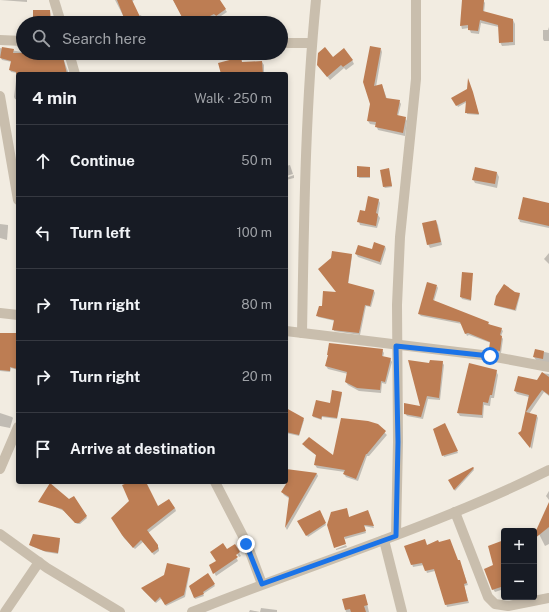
<!DOCTYPE html>
<html lang="en">
<head>
<meta charset="utf-8">
<style>
	:root { --surface:#171b24; --page:#20242c; --text:#f1f3f6; --muted:#9ea1a6; --line:#363941 }
	body { margin:0; font-family:"Public Sans",sans-serif; background:var(--page); color:var(--text) }
	.controls { position:absolute; right:12px; bottom:12px; display:grid; overflow:hidden; border-radius:4px; box-shadow:0 2px 6px #0003 }
	.controls button { width:36px; height:36px; display:grid; place-items:center; padding:0; border:0; border-bottom:1px solid var(--line); background:var(--surface); color:var(--text); font:20px sans-serif }
	.stop { position:absolute; width:12px; height:12px; margin:-9px; border:3px solid #1a73e8; border-radius:50%; background:#fff }
	.stop.end { background:#1a73e8; border-color:#fff; box-shadow:0 1px 4px #0008 }
	.list { margin:0; padding:0; list-style:none }
	h2 { display:flex; justify-content:space-between; align-items:center; height:52px; margin:0; padding:0 16px; font-size:17px }
	h2 small { font-size:13px; font-weight:400; color:var(--muted) }
	.list li { display:grid; grid-template-columns:26px 1fr auto; gap:12px; align-items:center; box-sizing:border-box; height:72px; padding:0 16px; border-top:1px solid var(--line) }
	.list b { display:block; font-size:15px; white-space:nowrap }
	.list em { font-size:13px; font-style:normal; color:var(--muted) }
	.icon { flex:none; width:22px; height:22px; fill:none; stroke:currentColor; stroke-width:2; stroke-linecap:round; stroke-linejoin:round }
	.map { position:relative; flex:none; width:549px; height:612px; overflow:hidden }
	.search { position:absolute; background:var(--surface); box-shadow:0 2px 6px #0003; left:16px; top:16px; width:272px; height:44px; display:flex; align-items:center; gap:10px; box-sizing:border-box; padding:0 14px; border-radius:22px; color:var(--muted); font-size:15px }
	.panel { position:absolute; background:var(--surface); box-shadow:0 2px 6px #0003; left:16px; top:72px; width:272px; height:412px; border-radius:4px }
	.map>svg:first-child { display:block }
</style>
</head>
<body>
<div class="map">
<svg width="549" height="612" viewBox="0 0 549 612">
	<rect width="100%" height="100%" fill="#f2ece1"/>
	<g fill="#0003">
		<path d="M0,0H27V2Z"/>
		<path d="M115,0H134L132,2L139,16L141,15L144,23H127Z"/>
		<path d="M173,0H219L227,12L218,18L216,15L202,23H186Z"/>
		<path d="M463,0H483L485,3L484,13L513,20L515,24V45L502,46L500,42L499,27L481,23L479,34L471,33L469,28L462,29L461,25Z"/>
		<path d="M549,27V41H544L543,39V30H548Z"/>
		<path d="M0,48L27,53L36,74H18V100L15,99L14,97L17,73L11,72L10,70L12,62L2,60L0,56Z"/>
		<path d="M381,49L382,52L376,87L382,85L387,99L399,101L401,104L398,116L405,118L407,121L405,136L378,130L376,125L370,124L368,121L371,104L364,81Z"/>
		<path d="M63,58L69,74H46Z"/>
		<path d="M333,58L352,60L354,64L346,70L344,68L330,80L321,69Z"/>
		<path d="M240,59L242,63L262,62L264,65V74H222Z"/>
		<path d="M469,82L479,115L467,114V102L458,107L453,98L468,90Z"/>
		<path d="M290,165L293,174L286,176V166Z"/>
		<path d="M370,168V178H359L358,176Z"/>
		<path d="M389,169L392,187L385,188L384,187Z"/>
		<path d="M497,173L499,177L497,188L475,183L473,179Z"/>
		<path d="M294,175V178L286,180V178Z"/>
		<path d="M378,199L380,203L378,215L380,218L377,228L360,225L359,222L365,212Z"/>
		<path d="M549,203V228L520,222L519,219Z"/>
		<path d="M436,221L438,225L442,245L430,248L428,244Z"/>
		<path d="M0,224L8,225V227L7,240L0,238Z"/>
		<path d="M385,246L386,249L381,265L358,257L356,254Z"/>
		<path d="M549,253V264L544,259Z"/>
		<path d="M351,255L352,256L348,285L374,291L375,293L371,307L366,306L360,335L334,331L335,321L318,317V315L322,308L338,293Z"/>
		<path d="M472,274L471,301L462,299L461,297Z"/>
		<path d="M437,286L438,288L434,301L488,323L490,325L501,329L503,331L501,336L503,339L501,353L491,351L490,349L491,343L469,335L467,336L462,324L421,316L419,314Z"/>
		<path d="M519,294L520,295L516,311L496,306L495,304Z"/>
		<path d="M0,334L18,354V370L11,368L10,372L0,371Z"/>
		<path d="M382,350L384,353L383,357L390,359L392,362L386,384L382,383L381,393L359,391L348,385L346,382L348,374L328,369L326,366L329,356Z"/>
		<path d="M536,350L549,353V363L536,360L534,357Z"/>
		<path d="M442,362L444,365L440,400L428,399L423,419L407,416L405,413L422,408L430,365Z"/>
		<path d="M496,371L498,375L494,398H491L490,406L484,405L483,418L460,416L458,413Z"/>
		<path d="M542,373L549,374V396L544,392L529,414L537,416L538,418L532,449L521,436L529,397L517,394L515,391L537,381Z"/>
		<path d="M341,392L342,394L337,419L322,417V420L313,417V416L330,405Z"/>
		<path d="M286,409L304,420L299,436L286,433Z"/>
		<path d="M0,413L12,417L13,418L10,428L0,426Z"/>
		<path d="M377,425L387,435L369,456H367L358,481L346,477L344,474L345,472L317,468L315,465L317,456L305,447L304,444L333,457Z"/>
		<path d="M444,425L458,453L444,457L434,429Z"/>
		<path d="M473,468L474,470L455,491L450,481Z"/>
		<path d="M286,470L317,474L318,476L287,530L286,528L290,499L284,495L282,492L289,480H286Z"/>
		<path d="M131,482H145L158,508H175L176,511L148,533L159,548V551L154,555L143,542L135,549L124,538L113,518L130,502Z"/>
		<path d="M549,491V500L546,496Z"/>
		<path d="M74,497L87,518L80,524H77L64,511L53,506Z"/>
		<path d="M549,507V544L545,546L537,530Z"/>
		<path d="M347,510L349,518L369,514L374,528L364,526L366,533L345,539L332,513Z"/>
		<path d="M319,511L326,525L308,537L298,522Z"/>
		<path d="M59,539L60,541L58,554L46,552L31,546L30,545Z"/>
		<path d="M504,541V589L495,592L493,589L495,565Z"/>
		<path d="M346,545L347,547L336,550V549Z"/>
		<path d="M235,546L241,556L239,557L236,552L234,553L238,561L216,576L210,565L217,562L227,550Z"/>
		<path d="M427,546L460,563L468,585L464,586L469,603L447,607L435,571L427,573L424,565L413,567L412,564Z"/>
		<path d="M189,569L190,570L185,597L166,606L162,598L156,603L143,590Z"/>
		<path d="M207,575L215,586L203,594L204,596L195,599L190,586Z"/>
		<path d="M365,595L369,612H346L343,600Z"/>
		<path d="M261,608L277,610V612H249L250,610L260,612Z"/>
	</g>
	<g fill="#bd7d53">
		<path d="M117,0H132L143,23H126Z"/>
		<path d="M173,0H220L226,9L216,16L214,14L196,23H185Z"/>
		<path d="M462,0H484L483,11L513,19V42L499,43L498,25L480,20L478,31L468,30V25L460,26Z"/>
		<path d="M33,10H50L51,23H33Z"/>
		<path d="M370,46L381,48L374,86L382,84L386,98L400,100L397,115L406,117L403,133L375,127L376,122L367,121L370,104L363,82Z"/>
		<path d="M2,47L14,49L13,53H40L39,58L63,57L67,74H16V72L9,70L11,61L0,58Z"/>
		<path d="M325,47L333,57L344,48L353,60L343,67L341,65L327,77L317,65L318,53Z"/>
		<path d="M241,57L242,62L262,61L263,74H221L218,63Z"/>
		<path d="M468,78L473,92L479,114L465,113L466,101L456,106L451,98L467,89Z"/>
		<path d="M357,166L370,167V177H357Z"/>
		<path d="M475,167L497,172L495,184L472,180Z"/>
		<path d="M389,168L392,186L383,187L380,170Z"/>
		<path d="M368,196L379,199L376,213L378,214L376,226L357,222L360,210L365,211Z"/>
		<path d="M523,197L549,203V226L518,219Z"/>
		<path d="M436,220L441,242L427,245L422,223Z"/>
		<path d="M374,242L385,246L380,262L355,254L358,245L372,249Z"/>
		<path d="M332,251L352,254L348,283L374,290L370,306L365,305L359,333L332,330L334,320L316,316L319,306H322L323,291L336,292L318,269L331,258Z"/>
		<path d="M462,272L473,273L471,300L460,297Z"/>
		<path d="M427,282L437,285L433,300L489,322L488,324L502,328L500,335L502,336L500,351L489,349L490,342L468,333L465,334L460,322L418,314Z"/>
		<path d="M504,284L515,292L520,293L515,310L494,305L496,296Z"/>
		<path d="M0,333H18V369L10,367V371L0,370Z"/>
		<path d="M329,343L383,349L382,356L391,358L385,382L381,381L380,390L357,388L345,382L347,372L325,366L328,355H327Z"/>
		<path d="M535,349L544,351L543,359L533,357Z"/>
		<path d="M408,360L429,363L430,360L443,361L439,398L427,396L421,417L404,414V403L420,406Z"/>
		<path d="M469,363L497,370L492,395H490L488,403L483,402L482,415L457,413Z"/>
		<path d="M542,372L549,377V395L542,390L526,412L537,415L530,448L518,433L521,431L529,395L514,391L518,376L537,380Z"/>
		<path d="M332,390L342,392L337,418L322,416L321,419L312,416L316,400L330,403Z"/>
		<path d="M286,408L304,418L299,435L286,432Z"/>
		<path d="M341,418L368,421L378,424L386,431L367,454H366L356,479L343,474L345,470L314,465L316,455L302,444L309,437L333,455Z"/>
		<path d="M445,423L458,451L442,456L433,429Z"/>
		<path d="M473,467L474,468L454,490L448,480Z"/>
		<path d="M286,469L317,473L285,528L289,497L281,492L286,484Z"/>
		<path d="M130,482H146L158,506L169,499L175,508L147,530L158,545V549L152,553L141,540L133,548L122,535L111,518L129,501L122,485Z"/>
		<path d="M50,483L69,499L74,496L87,516L79,523H75L62,509L38,502Z"/>
		<path d="M549,502V527L534,539V535Z"/>
		<path d="M347,508L349,517L368,510L374,526L364,525L366,531L344,537L346,544L334,548L327,525L331,512Z"/>
		<path d="M320,510L326,523L306,536L297,521Z"/>
		<path d="M33,534L60,538L58,553L44,551L29,545Z"/>
		<path d="M425,539L427,545L438,540L439,542L450,539L458,560H460L467,583L464,584L468,601L445,605L434,569L425,571L422,563L411,565L404,546Z"/>
		<path d="M504,540V586L492,590L484,569L493,565L488,546Z"/>
		<path d="M223,543L227,549L235,544L240,552L236,555L238,557L213,574L209,565L216,561L210,552Z"/>
		<path d="M167,563L190,568L184,595L165,605L160,597L155,602L141,588L164,575Z"/>
		<path d="M208,573L215,584L203,592L204,594L194,598L189,586Z"/>
		<path d="M365,594L368,605L364,606L366,612H351L350,609L345,610L342,599Z"/>
	</g>
	<g fill="none" stroke-linecap="round" stroke-linejoin="round">
		<g stroke="#c9bead" stroke-width="10">
			<path d="M54,0L61,23"/>
			<path d="M0,40L23,41"/>
			<path d="M281,43H312"/>
			<path d="M69,53L75,74"/>
			<path d="M0,96L18,200"/>
			<path d="M0,313L18,315"/>
			<path d="M286,331L490,356L549,367"/>
			<path d="M302,333C304,222 305,111 316,0"/>
			<path d="M0,469L18,427"/>
			<path d="M215,482L247,544L262,584"/>
			<path d="M455,512L488,597L495,604L508,606L549,598"/>
			<path d="M0,534L47,568L120,612"/>
			<path d="M396,535L398,442L397,305L400,237L416,79V0"/>
			<path d="M384,540L402,612"/>
			<path d="M5,612L39,562"/>
			<path d="M192,612C311,564 434,527 549,470"/>
		</g>
	</g>
	<g fill="none" stroke-linecap="round" stroke-linejoin="round">
		<path stroke="#1a73e8" stroke-width="5" d="M246,544L262,584L396,536L398,442L396,346L490,356"/>
	</g>
</svg>
<div class="controls">
<button>+</button>
<button>−</button>
</div>
<div class="stop" style="left:490px;top:356px"></div>
<div class="stop end" style="left:246px;top:544px"></div>
<div class="search"><svg class="icon" aria-label="search" viewBox="0 0 24 24"><circle cx="10" cy="10" r="6"/><path d="M15 15l6 6"/></svg>Search here</div>
<section class="panel">
<h2>4 min<small>Walk · 250 m</small></h2>
<ul class="list">
<li><svg class="icon" aria-label="ahead" viewBox="0 0 24 24"><path d="M12 20V5M6 11l6-6 6 6"/></svg><div><b>Continue</b></div><em>50 m</em></li>
<li><svg class="icon" aria-label="left" viewBox="0 0 24 24"><path d="M17 20v-9H6M10 6l-5 5 5 5"/></svg><div><b>Turn left</b></div><em>100 m</em></li>
<li><svg class="icon" aria-label="right" viewBox="0 0 24 24"><path d="M7 20v-9h11M14 6l5 5-5 5"/></svg><div><b>Turn right</b></div><em>80 m</em></li>
<li><svg class="icon" aria-label="right" viewBox="0 0 24 24"><path d="M7 20v-9h11M14 6l5 5-5 5"/></svg><div><b>Turn right</b></div><em>20 m</em></li>
<li><svg class="icon" aria-label="arrive" viewBox="0 0 24 24"><path d="M6 21V4h12l-3 4 3 4H6"/></svg><div><b>Arrive at destination</b></div></li>
</ul>
</section>
</div>
</body>
</html>
